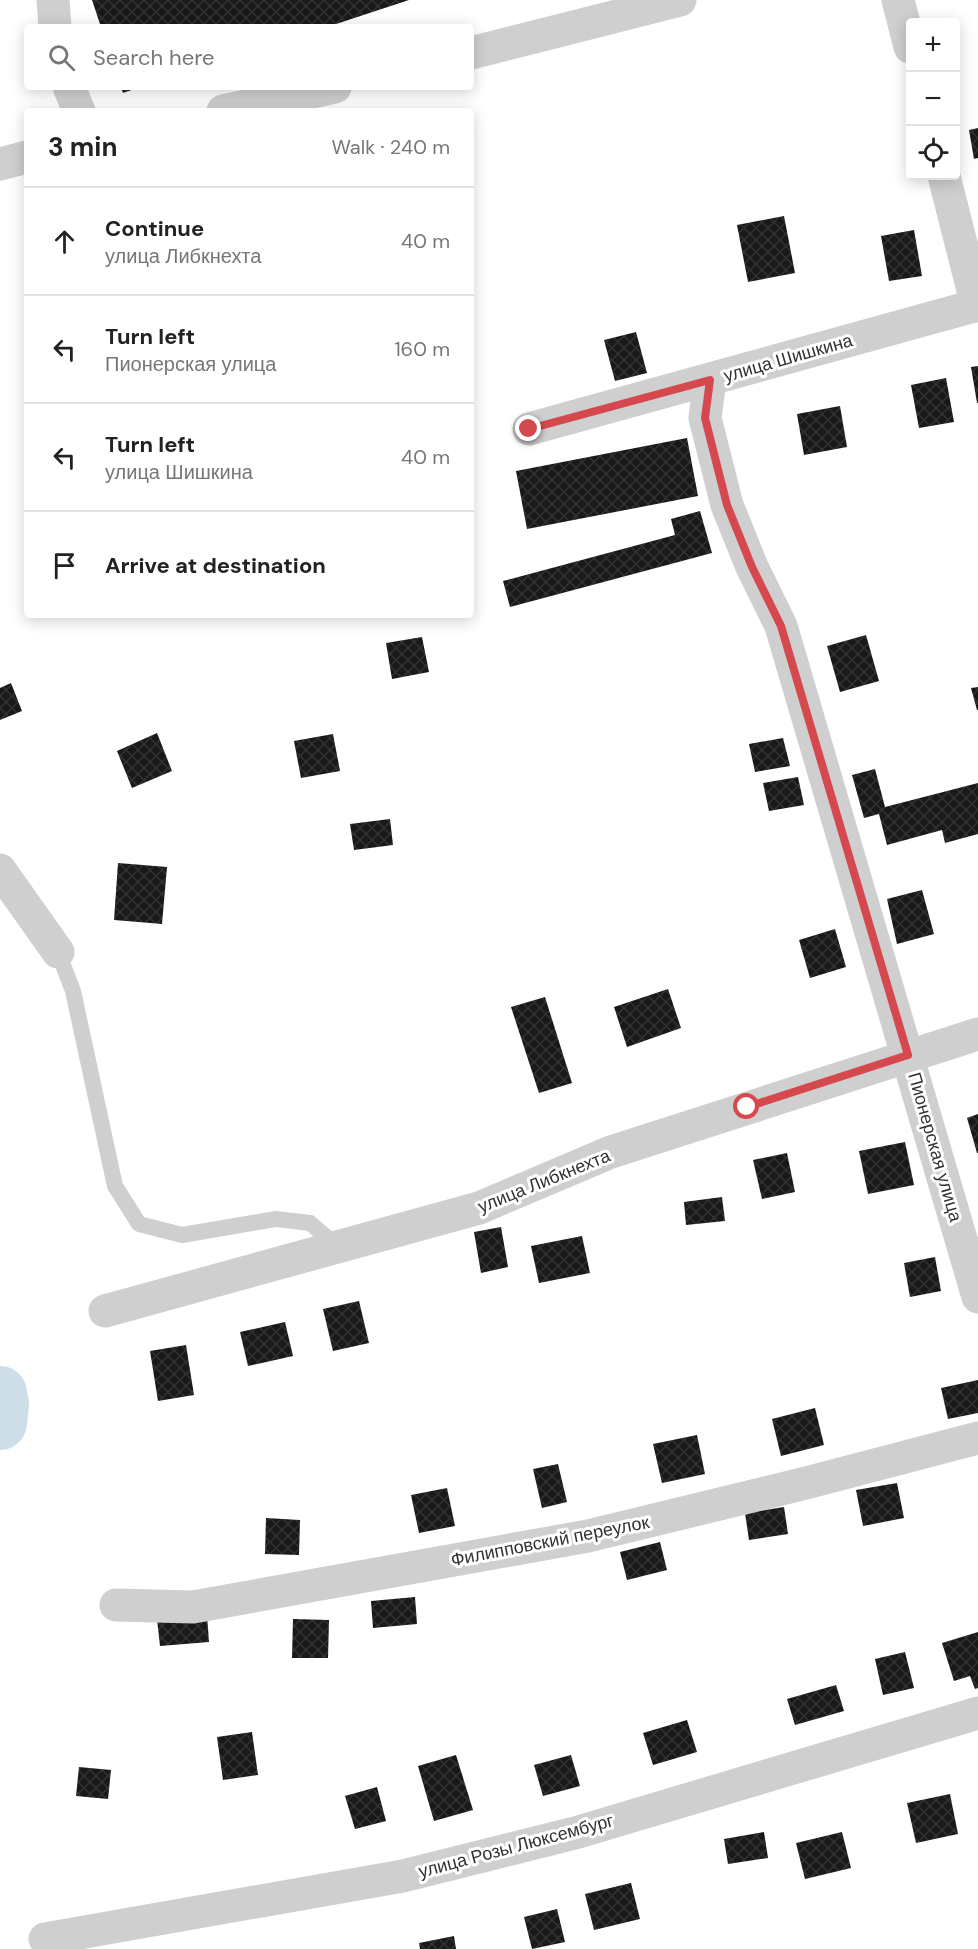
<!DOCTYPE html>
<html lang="en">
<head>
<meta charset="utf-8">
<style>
	:root { --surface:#fff; --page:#f6f6f6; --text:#222; --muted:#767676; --line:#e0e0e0 }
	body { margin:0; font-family:"DM Sans",sans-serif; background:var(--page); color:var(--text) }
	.controls { position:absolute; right:18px; top:18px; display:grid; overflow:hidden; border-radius:6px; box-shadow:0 3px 15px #0003 }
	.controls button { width:54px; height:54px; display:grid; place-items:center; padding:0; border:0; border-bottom:2px solid var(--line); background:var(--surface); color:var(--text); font:30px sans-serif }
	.stop { position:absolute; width:18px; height:18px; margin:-14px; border:4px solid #d5494e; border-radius:50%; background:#fff }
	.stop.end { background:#d5494e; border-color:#fff; box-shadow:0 2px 6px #0008 }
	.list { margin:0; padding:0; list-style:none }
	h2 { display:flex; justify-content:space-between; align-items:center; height:78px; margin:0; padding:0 24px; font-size:26px }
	h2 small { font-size:20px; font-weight:400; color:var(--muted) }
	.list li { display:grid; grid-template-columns:39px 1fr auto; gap:18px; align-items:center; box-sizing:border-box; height:108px; padding:0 24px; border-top:2px solid var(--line) }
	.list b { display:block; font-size:22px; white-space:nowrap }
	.list p { margin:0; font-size:20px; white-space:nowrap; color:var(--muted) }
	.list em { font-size:20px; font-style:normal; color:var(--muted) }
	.icon { flex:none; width:33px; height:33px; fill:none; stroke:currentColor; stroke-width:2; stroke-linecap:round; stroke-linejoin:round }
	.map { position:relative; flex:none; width:978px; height:1949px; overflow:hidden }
	.search { position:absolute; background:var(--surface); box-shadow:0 3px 15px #0003; left:24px; top:24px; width:450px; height:66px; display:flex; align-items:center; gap:15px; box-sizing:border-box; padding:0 21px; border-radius:6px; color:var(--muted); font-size:22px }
	.panel { position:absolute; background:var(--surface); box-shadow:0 3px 15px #0003; left:24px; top:108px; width:450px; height:510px; border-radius:6px }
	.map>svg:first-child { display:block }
</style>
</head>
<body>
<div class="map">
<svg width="978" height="1949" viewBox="0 0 978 1949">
	<defs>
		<pattern id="building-cross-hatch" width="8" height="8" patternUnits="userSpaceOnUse" patternTransform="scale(1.5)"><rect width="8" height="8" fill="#191919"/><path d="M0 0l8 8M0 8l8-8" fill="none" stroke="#323232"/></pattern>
	</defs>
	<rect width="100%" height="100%" fill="#fff"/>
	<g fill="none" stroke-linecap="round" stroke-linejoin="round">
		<path stroke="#cedee9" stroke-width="54" d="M0,1393L2,1404L0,1423"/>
	</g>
	<g fill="url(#building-cross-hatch)">
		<path d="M92,0H409L327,27H101Z"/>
		<path d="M121,87H140L123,93Z"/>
		<path d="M978,128V158L974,159L969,130Z"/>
		<path d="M784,216L795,273L748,282L737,225Z"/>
		<path d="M914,230L922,276L889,281L881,236Z"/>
		<path d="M636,332L647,373L615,381L604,340Z"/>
		<path d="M978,366V403H977L971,367Z"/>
		<path d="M946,378L954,422L919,428L911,385Z"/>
		<path d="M840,406L847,447L804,455L797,414Z"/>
		<path d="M687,438L698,496L527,529L516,471Z"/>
		<path d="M700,511L712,553L510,607L503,581L675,535L671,519Z"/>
		<path d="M866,635L879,681L840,692L827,646Z"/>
		<path d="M422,637L429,672L392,679L386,643Z"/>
		<path d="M11,683L22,711L0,720V688Z"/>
		<path d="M978,687V710H977L971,688Z"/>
		<path d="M157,733L172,771L132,788L117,751Z"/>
		<path d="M333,734L340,771L301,778L294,741Z"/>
		<path d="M783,738L790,766L755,772L749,744Z"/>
		<path d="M875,769L885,807L978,783V834L945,843L942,830L887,845L879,814L864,818L852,775Z"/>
		<path d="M798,777L804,805L769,811L763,783Z"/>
		<path d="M390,819L393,845L354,850L350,824Z"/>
		<path d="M118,863L167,867L162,924L114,920Z"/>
		<path d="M922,890L934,934L897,944L887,899Z"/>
		<path d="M835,929L846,967L810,978L799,940Z"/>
		<path d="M668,989L681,1028L627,1047L614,1007Z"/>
		<path d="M545,997L572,1083L539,1093L511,1007Z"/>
		<path d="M978,1114V1153H977L967,1118Z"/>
		<path d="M905,1142L914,1185L868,1194L859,1151Z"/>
		<path d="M787,1153L795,1192L762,1199L753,1160Z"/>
		<path d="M722,1197L725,1221L686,1225L684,1202Z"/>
		<path d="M501,1227L508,1267L481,1273L474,1232Z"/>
		<path d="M582,1236L590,1273L539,1283L531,1246Z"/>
		<path d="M935,1257L941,1291L910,1297L904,1263Z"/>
		<path d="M359,1301L369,1343L333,1351L323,1309Z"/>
		<path d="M285,1322L293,1356L248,1366L240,1332Z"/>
		<path d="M186,1345L194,1395L158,1401L150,1351Z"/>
		<path d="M978,1380V1413L948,1419L941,1388Z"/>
		<path d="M815,1408L824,1445L781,1456L772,1419Z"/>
		<path d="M697,1435L705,1474L662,1483L653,1444Z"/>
		<path d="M558,1464L567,1502L542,1508L533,1469Z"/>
		<path d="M897,1483L904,1518L863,1526L856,1490Z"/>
		<path d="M447,1488L455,1526L419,1533L411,1495Z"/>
		<path d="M784,1507L788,1534L749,1540L745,1513Z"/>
		<path d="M266,1518L300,1520L299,1555L265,1554Z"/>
		<path d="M660,1542L667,1570L627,1580L620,1552Z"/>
		<path d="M415,1597L417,1624L373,1628L371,1601Z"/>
		<path d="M207,1615L209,1642L160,1646L157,1619Z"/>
		<path d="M293,1619L329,1620L328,1658H292Z"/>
		<path d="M978,1632V1688L975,1689L970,1676L954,1681L942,1643Z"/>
		<path d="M905,1652L914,1688L883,1695L875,1659Z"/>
		<path d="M836,1685L844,1711L795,1725L787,1699Z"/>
		<path d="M687,1720L697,1752L653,1765L643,1733Z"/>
		<path d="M252,1732L258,1775L223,1780L217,1737Z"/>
		<path d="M456,1755L473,1810L434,1821L418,1766Z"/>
		<path d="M571,1755L580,1786L543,1796L534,1765Z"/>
		<path d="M79,1767L111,1770L108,1799L76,1796Z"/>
		<path d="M377,1787L386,1821L355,1829L345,1796Z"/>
		<path d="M950,1794L958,1834L916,1843L907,1803Z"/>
		<path d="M764,1832L768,1858L728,1864L724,1839Z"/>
		<path d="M842,1832L851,1868L805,1879L796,1843Z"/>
		<path d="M631,1883L640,1919L594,1930L585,1894Z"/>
		<path d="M557,1909L565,1942L532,1949L524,1917Z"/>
		<path d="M454,1936L456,1949H420L419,1943Z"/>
	</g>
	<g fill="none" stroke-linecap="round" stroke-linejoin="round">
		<path stroke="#cfcfcf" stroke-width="16" d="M58,952L73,991L115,1186L139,1224L182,1235L276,1219L310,1223L338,1247"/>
		<g stroke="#cfcfcf" stroke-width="33">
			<path d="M53,0L55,27"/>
			<path d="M898,0L910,47"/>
			<path d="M471,53L680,0"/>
			<path d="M69,87L79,111"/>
			<path d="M223,111L335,87"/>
			<path d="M0,164L27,157"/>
			<path d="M944,176L977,306"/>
			<path d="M710,380L705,418L727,505L752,567L781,626L978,1297"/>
			<path d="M529,429L978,305"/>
			<path d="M0,870L58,952"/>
			<path d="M105,1311L479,1208L611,1152L978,1034"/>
			<path d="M116,1605L193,1607L588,1536L806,1483L978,1438"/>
			<path d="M45,1939L403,1876L575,1833L978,1713"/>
		</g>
	</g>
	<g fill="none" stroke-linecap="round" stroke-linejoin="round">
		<path stroke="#d5494e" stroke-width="8" d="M529,429L710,380L705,418L727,505L752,567L781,626L908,1055L747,1107"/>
	</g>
	<g text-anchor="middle" stroke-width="6" stroke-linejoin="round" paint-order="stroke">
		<g font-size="18" fill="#323232" stroke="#fff">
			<text transform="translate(788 358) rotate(-16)" y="6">улица Шишкина</text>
			<text transform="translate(935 1147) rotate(74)" y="6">Пионерская улица</text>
			<text transform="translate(544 1181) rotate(-22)" y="6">улица Либкнехта</text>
			<text transform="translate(550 1541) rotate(-11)" y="6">Филипповский переулок</text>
			<text transform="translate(516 1846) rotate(-15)" y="6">улица Розы Люксембург</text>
		</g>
	</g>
</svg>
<div class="controls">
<button>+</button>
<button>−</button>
<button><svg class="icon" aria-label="locate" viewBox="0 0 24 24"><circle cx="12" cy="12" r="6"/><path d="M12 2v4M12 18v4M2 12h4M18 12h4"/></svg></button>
</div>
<div class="stop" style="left:747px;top:1107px"></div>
<div class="stop end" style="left:529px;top:429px"></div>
<div class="search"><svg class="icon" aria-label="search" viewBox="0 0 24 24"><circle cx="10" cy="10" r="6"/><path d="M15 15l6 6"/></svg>Search here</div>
<section class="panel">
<h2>3 min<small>Walk · 240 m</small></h2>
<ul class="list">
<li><svg class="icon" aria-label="ahead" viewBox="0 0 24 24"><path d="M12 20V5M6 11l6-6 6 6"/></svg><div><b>Continue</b><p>улица Либкнехта</p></div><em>40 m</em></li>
<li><svg class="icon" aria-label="left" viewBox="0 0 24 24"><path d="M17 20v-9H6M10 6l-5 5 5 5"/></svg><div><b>Turn left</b><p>Пионерская улица</p></div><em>160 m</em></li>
<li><svg class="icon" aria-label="left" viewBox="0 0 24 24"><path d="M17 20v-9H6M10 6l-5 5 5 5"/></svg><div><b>Turn left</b><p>улица Шишкина</p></div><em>40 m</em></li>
<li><svg class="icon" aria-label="arrive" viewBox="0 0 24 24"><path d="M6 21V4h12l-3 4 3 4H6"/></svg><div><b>Arrive at destination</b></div></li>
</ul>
</section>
</div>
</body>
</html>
